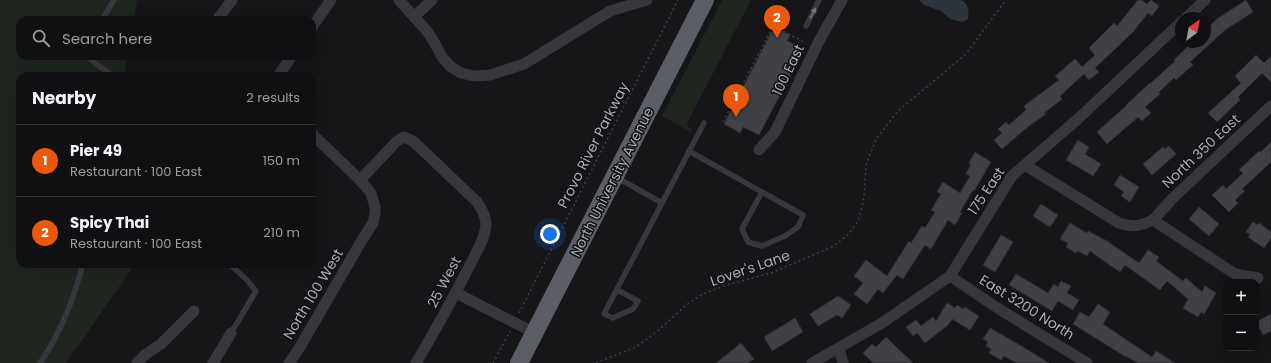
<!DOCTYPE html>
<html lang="en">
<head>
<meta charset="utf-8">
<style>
	:root { --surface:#101012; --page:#19191b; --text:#f1f3f6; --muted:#9c9d9f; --line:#303032; --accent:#ea580c }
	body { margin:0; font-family:Poppins,sans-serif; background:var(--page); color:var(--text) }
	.controls { position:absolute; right:12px; bottom:12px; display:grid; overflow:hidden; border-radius:8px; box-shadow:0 4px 16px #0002 }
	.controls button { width:36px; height:36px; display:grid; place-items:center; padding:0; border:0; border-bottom:1px solid var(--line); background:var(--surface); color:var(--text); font:20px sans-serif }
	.compass { position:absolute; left:1175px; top:12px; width:36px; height:36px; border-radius:50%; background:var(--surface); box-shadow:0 4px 16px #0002; rotate:32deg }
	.you { position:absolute; left:550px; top:234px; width:14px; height:14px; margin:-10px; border:3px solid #fff; border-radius:50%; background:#1a73e8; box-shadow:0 0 0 6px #1a73e833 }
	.badge { display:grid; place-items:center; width:26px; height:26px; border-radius:50%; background:var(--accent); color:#fff; font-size:13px; font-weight:700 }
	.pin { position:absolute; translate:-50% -33px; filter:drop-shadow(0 1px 2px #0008) }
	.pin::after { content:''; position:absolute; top:21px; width:14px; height:12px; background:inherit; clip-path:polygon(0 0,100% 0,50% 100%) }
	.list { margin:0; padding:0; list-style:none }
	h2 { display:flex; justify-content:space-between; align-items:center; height:52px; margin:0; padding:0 16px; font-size:17px }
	h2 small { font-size:13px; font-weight:400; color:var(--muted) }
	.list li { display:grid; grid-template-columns:26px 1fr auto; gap:12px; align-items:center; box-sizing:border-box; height:72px; padding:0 16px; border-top:1px solid var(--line) }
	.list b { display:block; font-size:15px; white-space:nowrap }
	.list p { margin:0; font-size:13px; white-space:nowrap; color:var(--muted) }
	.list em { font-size:13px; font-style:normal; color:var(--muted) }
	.icon { flex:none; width:22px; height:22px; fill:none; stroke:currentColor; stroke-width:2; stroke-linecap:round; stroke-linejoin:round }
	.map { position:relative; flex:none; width:1271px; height:363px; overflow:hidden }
	.search { position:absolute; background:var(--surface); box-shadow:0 4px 16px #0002; left:16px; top:16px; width:300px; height:44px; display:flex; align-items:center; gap:10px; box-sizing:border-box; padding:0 14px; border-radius:12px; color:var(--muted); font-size:15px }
	.panel { position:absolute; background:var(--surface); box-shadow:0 4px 16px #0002; left:16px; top:72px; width:300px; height:196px; border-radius:12px }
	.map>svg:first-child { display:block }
</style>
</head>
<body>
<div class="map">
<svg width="1271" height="363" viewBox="0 0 1271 363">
	<rect width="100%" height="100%" fill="#161618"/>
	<g fill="#1e261f">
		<path d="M0,0H137L134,20H20V56H128L125,73L129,76H20V264H135L66,363H0Z"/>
		<path d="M722,0H751L686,125L692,129L691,132L662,116Z"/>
	</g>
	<path fill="#2c353c" d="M919,0H960C969,3 969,11 968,19L962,22L950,19L941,11L924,5Z"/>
	<g fill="#404145" stroke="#303034">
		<path d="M1138,0H1141L1147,4L1151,0L1159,6L1152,16L1148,13L1133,32L1095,68L1099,72L1089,80L1084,74L1060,96L1062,99L1044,113L1046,114L1029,126L1002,149L994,140L1002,133L998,129L1006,122L1009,125L1026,110L1024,106L1059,80L1055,76L1075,59L1082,67L1095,55L1089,48L1114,23L1117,26Z"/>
		<path d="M1246,0L1253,12L1225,30L1190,62L1193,65L1176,80L1174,78L1159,92L1160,94L1145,107L1151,113L1142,121L1138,117L1107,144L1097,132L1127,105H1126L1150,83H1151L1175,61L1174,60L1192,42H1205V30L1217,19Z"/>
		<path d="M774,27L790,35L787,41L804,49L759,135L743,127L740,133L724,124Z"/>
		<path d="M1256,55L1264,63L1271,56V82L1262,73L1238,97L1240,100L1217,122L1208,113L1241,83L1235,76Z"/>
		<path d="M1078,140L1089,147L1085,154L1101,164L1093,176L1066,160Z"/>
		<path d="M1271,142V162L1242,189L1245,191L1235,200L1238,203L1229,212L1212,195L1223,185L1226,189L1243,173L1239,170L1259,151L1261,152Z"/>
		<path d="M1169,146L1176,154L1152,175L1143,164L1163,147L1165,149Z"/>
		<path d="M975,152L991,162L974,191L973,190L960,212L962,213L955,225L948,220L931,249L925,245L903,279L897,275L883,293L878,289L867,304L854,294L863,283L854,276L866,260L887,276L909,241L911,243L922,226L925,228L935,212L931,210L941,194L937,192L943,182L960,193L970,176L966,174L971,164L969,163Z"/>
		<path d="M1120,175L1139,187L1130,202L1121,196L1124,192L1114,185Z"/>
		<path d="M1041,204L1058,215L1050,227L1033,216Z"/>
		<path d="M1199,207L1219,224L1209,236L1189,219Z"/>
		<path d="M1253,222L1257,225L1259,223L1271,232V238L1264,248L1248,237L1250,234L1246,232Z"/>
		<path d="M1070,223L1087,233L1088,231L1107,241L1139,263L1148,250L1159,257L1156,261L1183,281L1186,278L1202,292L1205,286L1216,293L1204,314L1201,312L1198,317L1183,308L1188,299L1167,281L1160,290L1125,265L1120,272L1090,251L1087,256L1078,251L1076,253L1066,247L1068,243L1060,239Z"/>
		<path d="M1001,235L1013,242L995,272L983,265Z"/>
		<path d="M1016,274L1048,293L1054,284L1058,287L1061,281L1071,286L1067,293L1079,300L1073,310L1058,301L1052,311L1009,285Z"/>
		<path d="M838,296L851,305L842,318L837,315L818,326L810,314Z"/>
		<path d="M947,303L955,308L957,305L963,309L965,307L979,316L970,330L952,319L948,325L925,343L917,333L913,336L906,327L916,320L921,326L933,317L936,321Z"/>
		<path d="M1098,304L1110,312L1103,324L1152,357L1156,351L1175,363H1138L1126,356V357L1073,324L1080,312L1089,317Z"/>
		<path d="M1271,314V331L1263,335L1256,322Z"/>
		<path d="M795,318L803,332L772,351L764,337Z"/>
		<path d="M990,328L1023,347L1049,363H1016L1004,356L1001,360L989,353L991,349L986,346L988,342L983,339Z"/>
		<path d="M886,337L913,363H873L863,353L872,344L876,347Z"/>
		<path d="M741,343L754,359L748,363H716Z"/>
	</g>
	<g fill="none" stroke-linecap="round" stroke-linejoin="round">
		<g stroke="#3d3f44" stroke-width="1.5" stroke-dasharray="2 3" stroke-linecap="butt">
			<path d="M723,122L773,26L806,43"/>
			<path d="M519,313L678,0"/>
			<path d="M493,363L510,331"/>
			<path d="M596,363L636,347L659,330L685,306L701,295L723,286L771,273L832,247L849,234L858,221L862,206L864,197L866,165L876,139L898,111L966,54L1006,0"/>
		</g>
		<g stroke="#37383d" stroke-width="5.5">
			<path d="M102,20L114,0"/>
			<path d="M806,26L819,0"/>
			<path d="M89,56L91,60L113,76"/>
			<path d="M689,151L803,215L798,227L785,236L762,246L748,242L742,229L762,192"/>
			<path d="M616,177L662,203L604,314L613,318L633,309L638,301L617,290"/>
			<path d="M662,203L704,123"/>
			<path d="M229,264L245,278L256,291L231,333"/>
			<path d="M40,363C60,334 74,298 83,264"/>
		</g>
		<g stroke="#37383d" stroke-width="11">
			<path d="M399,0L426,30L433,40L442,57L451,67L461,73L474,76L490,75L524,64L610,11L647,0"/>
			<path d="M414,17L432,0"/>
			<path d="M1186,18L1205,0"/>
			<path d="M217,20L232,0"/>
			<path d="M312,27L331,0"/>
			<path d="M278,76L292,56"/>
			<path d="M759,150L775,132L819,41L842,0"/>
			<path d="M1025,165L1119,223C1134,228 1139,226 1153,220L1235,274L1258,278"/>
			<path d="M360,180L397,141L404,137L413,141L477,202C482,209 486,217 486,225C485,239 476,253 470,265C453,298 435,331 416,363"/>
			<path d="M1153,220L1173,198L1271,106"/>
			<path d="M950,276L999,309L1087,363"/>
			<path d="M456,293L535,333"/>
			<path d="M839,348L843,363"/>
			<path d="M137,363L146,354L161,344L194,311"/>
			<path d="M213,363L231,333"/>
			<path d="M289,363L300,347L362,240L373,223L375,213V207L371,193L360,180L312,134"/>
			<path d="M812,363L882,323L950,276L1012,176L1079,118L1181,22"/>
		</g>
		<path stroke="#5b5e65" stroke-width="18" d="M519,363L705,0"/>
	</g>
	<defs><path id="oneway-solid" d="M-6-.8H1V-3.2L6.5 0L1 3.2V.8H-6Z"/></defs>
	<use fill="#757881" href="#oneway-solid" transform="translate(813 13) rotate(-63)"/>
	<g text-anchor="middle" stroke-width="3" stroke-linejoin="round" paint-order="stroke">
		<g font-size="14" fill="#a8adb8" stroke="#111113">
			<text transform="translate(788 70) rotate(-64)" y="5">100 East</text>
			<text transform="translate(593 145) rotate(-63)" y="5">Provo River Parkway</text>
			<text transform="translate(1201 151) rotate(-43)" y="5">North 350 East</text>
			<text transform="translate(612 182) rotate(-63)" y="5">North University Avenue</text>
			<text transform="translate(986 191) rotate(-56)" y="5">175 East</text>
			<text transform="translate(750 268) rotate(-19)" y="5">Lover's Lane</text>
			<text transform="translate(444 282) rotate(-62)" y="5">25 West</text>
			<text transform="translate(313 294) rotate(-59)" y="5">North 100 West</text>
			<text transform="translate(1027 307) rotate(32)" y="5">East 3200 North</text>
		</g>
	</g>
</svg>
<div class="controls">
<button>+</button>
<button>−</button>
</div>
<svg class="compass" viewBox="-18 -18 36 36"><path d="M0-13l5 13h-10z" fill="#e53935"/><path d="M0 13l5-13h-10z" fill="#9c9d9f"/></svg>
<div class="you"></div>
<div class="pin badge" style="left:736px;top:117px">1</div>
<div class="pin badge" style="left:777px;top:38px">2</div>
<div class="search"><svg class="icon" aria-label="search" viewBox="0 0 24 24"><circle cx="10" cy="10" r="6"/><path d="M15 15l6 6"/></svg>Search here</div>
<section class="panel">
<h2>Nearby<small>2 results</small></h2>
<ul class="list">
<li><span class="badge">1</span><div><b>Pier 49</b><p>Restaurant · 100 East</p></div><em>150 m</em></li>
<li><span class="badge">2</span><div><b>Spicy Thai</b><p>Restaurant · 100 East</p></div><em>210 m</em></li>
</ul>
</section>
</div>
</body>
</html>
